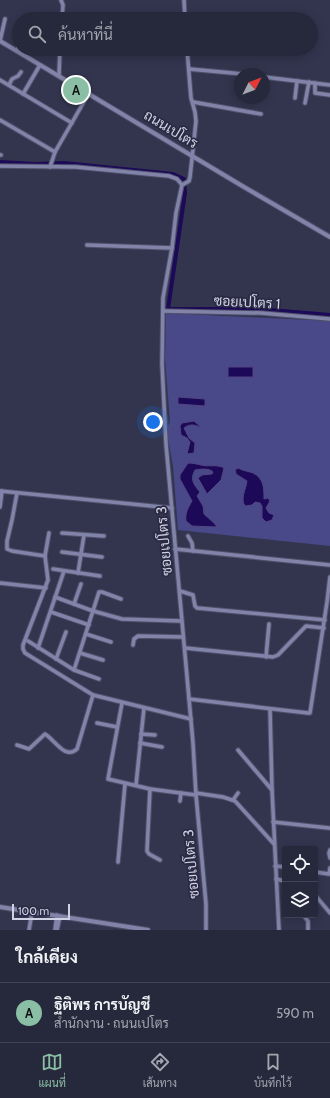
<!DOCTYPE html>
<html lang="th">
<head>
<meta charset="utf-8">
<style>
	:root { --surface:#26283b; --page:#2e3042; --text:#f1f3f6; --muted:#a4a6af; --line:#424455; --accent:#8abfa5 }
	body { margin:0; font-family:Cabin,Sarabun,sans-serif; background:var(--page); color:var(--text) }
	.controls { position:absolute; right:12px; bottom:12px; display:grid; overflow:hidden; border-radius:4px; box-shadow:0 2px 10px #0003 }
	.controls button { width:36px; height:36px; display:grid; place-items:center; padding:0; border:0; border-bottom:1px solid var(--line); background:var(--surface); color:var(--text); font:20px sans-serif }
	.compass { position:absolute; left:234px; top:68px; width:36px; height:36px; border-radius:50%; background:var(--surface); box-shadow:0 2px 10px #0003; rotate:48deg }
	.scale { position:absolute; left:12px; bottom:10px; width:58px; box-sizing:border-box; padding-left:4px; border:2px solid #d0d2e3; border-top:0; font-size:11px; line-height:14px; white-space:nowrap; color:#d0d2e3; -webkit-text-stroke:3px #2a2a44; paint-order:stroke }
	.you { position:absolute; left:153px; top:422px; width:14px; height:14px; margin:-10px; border:3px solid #fff; border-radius:50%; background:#1a73e8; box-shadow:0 0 0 6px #1a73e833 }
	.badge { display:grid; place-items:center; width:26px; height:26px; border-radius:50%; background:var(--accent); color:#111; font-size:13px; font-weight:700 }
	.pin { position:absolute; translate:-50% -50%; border:2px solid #fff; box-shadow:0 1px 4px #0006 }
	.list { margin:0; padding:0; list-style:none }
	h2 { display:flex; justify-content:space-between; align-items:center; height:52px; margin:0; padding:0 16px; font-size:17px }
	h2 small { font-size:13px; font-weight:400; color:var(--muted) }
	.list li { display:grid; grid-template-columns:26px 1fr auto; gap:12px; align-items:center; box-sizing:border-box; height:60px; padding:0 16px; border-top:1px solid var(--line) }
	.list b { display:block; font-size:15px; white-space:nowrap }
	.list p { margin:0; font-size:13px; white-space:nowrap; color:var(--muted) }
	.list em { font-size:13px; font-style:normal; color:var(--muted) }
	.icon { flex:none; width:22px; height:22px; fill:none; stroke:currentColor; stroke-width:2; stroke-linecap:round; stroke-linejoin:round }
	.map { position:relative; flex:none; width:330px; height:930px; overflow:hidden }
	.search { position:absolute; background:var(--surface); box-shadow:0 2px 10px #0003; left:12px; right:12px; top:12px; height:44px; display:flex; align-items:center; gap:10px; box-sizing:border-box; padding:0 14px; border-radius:22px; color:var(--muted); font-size:15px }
	.sheet { height:112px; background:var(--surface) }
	nav { display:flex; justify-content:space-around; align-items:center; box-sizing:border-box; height:56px; border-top:1px solid var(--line); background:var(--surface); font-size:11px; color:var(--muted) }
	nav a { display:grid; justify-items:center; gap:2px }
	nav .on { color:var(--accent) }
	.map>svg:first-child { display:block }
</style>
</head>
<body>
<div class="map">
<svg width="330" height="930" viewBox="0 0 330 930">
	<rect width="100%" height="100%" fill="#33354f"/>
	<path fill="#494888" d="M166,313L330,321V546L178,530L173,466L168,438V426L170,422L165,358Z"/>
	<g fill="#1c0958" stroke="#524582">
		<rect x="228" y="367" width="25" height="10"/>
		<path d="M178,397L205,399V406L178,404Z"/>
		<path d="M194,421L202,428C196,425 190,423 184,428L189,438L195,443L194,453L187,454L190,442L187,438L181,435L180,426L182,423Z"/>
		<path d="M188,463C193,463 197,464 201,465C208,467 218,464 224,468L221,480L207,494L198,478L202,475L212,474L213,472C209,468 201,469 195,470C190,479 193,484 200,492L197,496L203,506L204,514L214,523L217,527L192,526L186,521C185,513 188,508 192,501L180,479V475Z"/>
		<path d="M238,468C243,471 248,471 253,473C264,478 264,489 264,499L268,498L270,501L266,508L269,513L274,515L272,520L266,522L262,518V506L260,503L255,502L252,505L245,506C240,499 246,489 247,481L236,474L235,470Z"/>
	</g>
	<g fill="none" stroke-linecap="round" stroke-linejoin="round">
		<path stroke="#1c0958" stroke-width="4" d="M0,162L34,164L64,163L173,174L184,179L185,193L168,309H260L330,315"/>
		<defs>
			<g id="minor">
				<path d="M61,0L63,5L62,19"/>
				<path d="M184,0L185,19"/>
				<path d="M48,16L62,18"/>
				<path d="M0,41L5,19"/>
				<path d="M187,49L191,98L195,112L196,121L190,177L189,181L182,185L176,213L172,248L163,298L162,364L166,444L193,743L196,795L206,904V930"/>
				<path d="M17,51L19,43"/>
				<path d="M189,69L243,74"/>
				<path d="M59,75L60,49"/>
				<path d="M264,77L330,85"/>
				<path d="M0,80L72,123"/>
				<path d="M315,83V93L330,95"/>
				<path d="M9,85L12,79L18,76L21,72"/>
				<path d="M23,94L40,65"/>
				<path d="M295,98L297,81"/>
				<path d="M193,102L261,114"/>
				<path d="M305,103L309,82"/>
				<path d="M0,120L55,152"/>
				<path d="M0,155H1"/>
				<path d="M0,166L76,167L169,176L177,179L182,185"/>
				<path d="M50,167L55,152L89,93"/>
				<path d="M87,245L172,248"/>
				<path d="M163,311L261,313L330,319"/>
				<path d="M0,491L172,508"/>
				<path d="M17,493L12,520L7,541V549L12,551L45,556"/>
				<path d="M0,507L2,491"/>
				<path d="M49,533L45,556L48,580L23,645V649L25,653L93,695L191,719"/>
				<path d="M62,533L104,536"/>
				<path d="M188,536L192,543L193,551"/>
				<path d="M175,549L330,565"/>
				<path d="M62,552L102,557"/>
				<path d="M53,569L100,576"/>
				<path d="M78,573L84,535"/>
				<path d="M0,583L46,588"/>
				<path d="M180,591L193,595L195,606L197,608L325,620"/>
				<path d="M55,597L93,611L122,619L181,621"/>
				<path d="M74,604L81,584"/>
				<path d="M51,612L89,625"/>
				<path d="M86,634L111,642"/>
				<path d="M28,641L74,670"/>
				<path d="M133,645L134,639L138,636L183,637"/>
				<path d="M38,648L64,571"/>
				<path d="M185,648L273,657L278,655L306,626L324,628"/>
				<path d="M80,653L103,660"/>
				<path d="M266,657L269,624"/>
				<path d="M56,659L66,632"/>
				<path d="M99,679L74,670L99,592H102L121,599"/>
				<path d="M189,699L308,713H310L327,602L330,577"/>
				<path d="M122,703L108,779L150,789L196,795"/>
				<path d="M270,709L272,790L279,930"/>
				<path d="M97,723L117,727"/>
				<path d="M141,734L155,735"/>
				<path d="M140,743L162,747"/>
				<path d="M17,745L29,749L45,734C55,740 65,760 77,749L93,695"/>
				<path d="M238,750L272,790"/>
				<path d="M136,785L144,708"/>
				<path d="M150,789L147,851L149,854L160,860"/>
				<path d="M196,793L223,797L235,801L274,844"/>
				<path d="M233,800L238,793"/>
				<path d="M180,801L181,793"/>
				<path d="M273,822L329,828"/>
				<path d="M330,850L329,853L330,858"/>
				<path d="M118,862L125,784"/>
				<path d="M275,866L285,867"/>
				<path d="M315,872L329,874L330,868"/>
				<path d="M276,879L285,881"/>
				<path d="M315,895L330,913"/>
				<path d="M303,915L308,921V930"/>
				<path d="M29,930L32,912"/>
				<path d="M55,930L57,915"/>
				<path d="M57,930L60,916"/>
			</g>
			<g id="tertiary">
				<path d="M0,41L244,187L330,237"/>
				<path d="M0,907L148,930"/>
			</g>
		</defs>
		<use href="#minor" stroke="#4f516a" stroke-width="5.5"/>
		<use href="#tertiary" stroke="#4f516a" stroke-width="6"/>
		<use href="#minor" stroke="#8183a9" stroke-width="3.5"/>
		<use href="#tertiary" stroke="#8183a9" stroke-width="4"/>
	</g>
	<g text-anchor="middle" stroke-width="3.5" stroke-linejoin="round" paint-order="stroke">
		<g font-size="14" fill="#d0d2e3" stroke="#2a2a44">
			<text transform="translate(171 129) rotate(31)" y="5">ถนนเปโตร</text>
			<text transform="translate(247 302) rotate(3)" y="5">ซอยเปโตร 1</text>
			<text transform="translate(164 541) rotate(-95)" y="5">ซอยเปโตร 3</text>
			<text transform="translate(191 864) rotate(-95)" y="5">ซอยเปโตร 3</text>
		</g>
	</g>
</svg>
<div class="controls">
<button><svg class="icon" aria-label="locate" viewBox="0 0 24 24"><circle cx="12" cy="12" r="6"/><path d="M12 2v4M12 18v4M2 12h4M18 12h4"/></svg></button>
<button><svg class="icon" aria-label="layers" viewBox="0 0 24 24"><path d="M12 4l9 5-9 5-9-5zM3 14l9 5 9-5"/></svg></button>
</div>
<svg class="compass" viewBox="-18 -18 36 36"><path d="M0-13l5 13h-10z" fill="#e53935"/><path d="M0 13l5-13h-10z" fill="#a4a6af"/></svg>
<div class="scale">100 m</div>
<div class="you"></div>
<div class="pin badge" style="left:76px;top:90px">A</div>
<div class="search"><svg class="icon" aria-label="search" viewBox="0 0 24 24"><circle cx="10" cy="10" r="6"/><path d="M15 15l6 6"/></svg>ค้นหาที่นี่</div>
</div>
<section class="sheet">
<h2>ใกล้เคียง<small></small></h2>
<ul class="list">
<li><span class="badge">A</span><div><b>ฐิติพร การบัญชี</b><p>สำนักงาน · ถนนเปโตร</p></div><em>590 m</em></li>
</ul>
</section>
<nav>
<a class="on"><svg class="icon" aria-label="map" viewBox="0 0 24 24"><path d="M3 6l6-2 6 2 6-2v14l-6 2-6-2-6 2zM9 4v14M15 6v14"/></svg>แผนที่</a>
<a><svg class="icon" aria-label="directions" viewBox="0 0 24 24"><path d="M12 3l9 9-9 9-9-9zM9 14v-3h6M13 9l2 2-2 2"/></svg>เส้นทาง</a>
<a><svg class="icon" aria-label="saved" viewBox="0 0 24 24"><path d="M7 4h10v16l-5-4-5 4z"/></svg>บันทึกไว้</a>
</nav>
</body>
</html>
